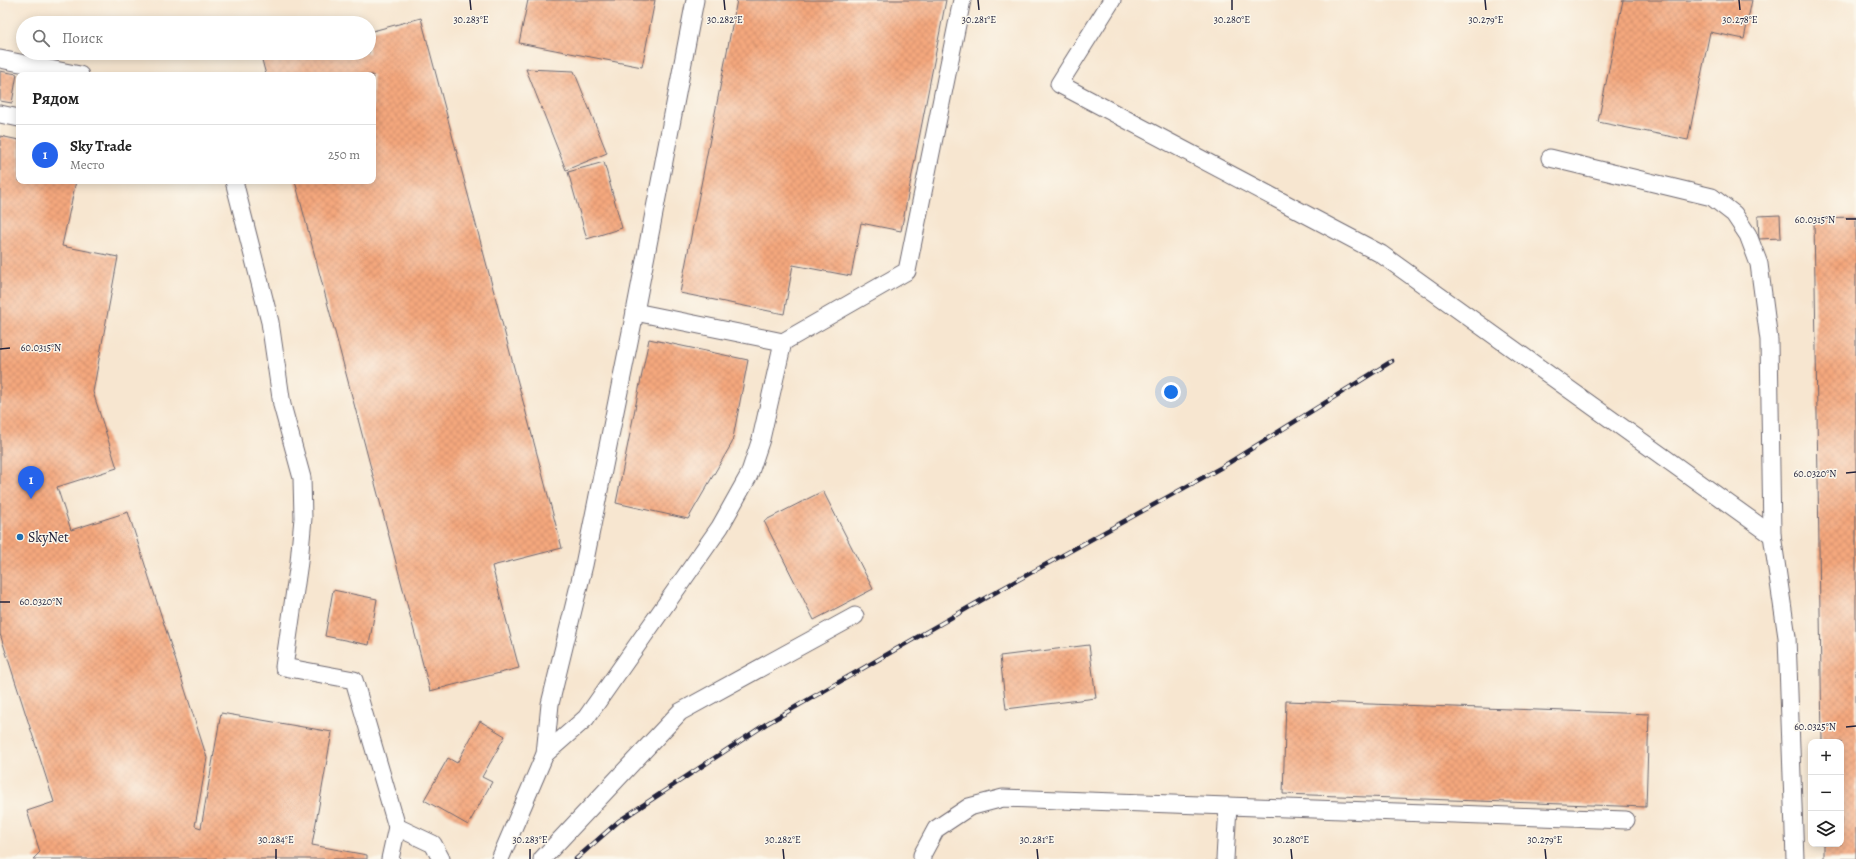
<!DOCTYPE html>
<html lang="ru">
<head>
<meta charset="utf-8">
<style>
	:root { --surface:#fff; --page:#f2f2f2; --text:#222; --muted:#767676; --line:#e0e0e0; --accent:#2563eb }
	body { margin:0; font-family:Alegreya,serif; background:var(--page); color:var(--text) }
	.controls { position:absolute; right:12px; bottom:12px; display:grid; overflow:hidden; border-radius:8px; box-shadow:0 2px 10px #0003 }
	.controls button { width:36px; height:36px; display:grid; place-items:center; padding:0; border:0; border-bottom:1px solid var(--line); background:var(--surface); color:var(--text); font:20px sans-serif }
	.you { position:absolute; left:1171px; top:392px; width:14px; height:14px; margin:-10px; border:3px solid #fff; border-radius:50%; background:#1a73e8; box-shadow:0 0 0 6px #1a73e833 }
	.badge { display:grid; place-items:center; width:26px; height:26px; border-radius:50%; background:var(--accent); color:#fff; font-size:13px; font-weight:700 }
	.pin { position:absolute; translate:-50% -33px; filter:drop-shadow(0 1px 2px #0008) }
	.pin::after { content:''; position:absolute; top:21px; width:14px; height:12px; background:inherit; clip-path:polygon(0 0,100% 0,50% 100%) }
	.list { margin:0; padding:0; list-style:none }
	h2 { display:flex; justify-content:space-between; align-items:center; height:52px; margin:0; padding:0 16px; font-size:17px }
	h2 small { font-size:13px; font-weight:400; color:var(--muted) }
	.list li { display:grid; grid-template-columns:26px 1fr auto; gap:12px; align-items:center; box-sizing:border-box; height:60px; padding:0 16px; border-top:1px solid var(--line) }
	.list b { display:block; font-size:15px; white-space:nowrap }
	.list p { margin:0; font-size:13px; white-space:nowrap; color:var(--muted) }
	.list em { font-size:13px; font-style:normal; color:var(--muted) }
	.icon { flex:none; width:22px; height:22px; fill:none; stroke:currentColor; stroke-width:2; stroke-linecap:round; stroke-linejoin:round }
	.map { position:relative; flex:none; width:1856px; height:859px; overflow:hidden }
	.search { position:absolute; background:var(--surface); box-shadow:0 2px 10px #0003; left:16px; top:16px; width:360px; height:44px; display:flex; align-items:center; gap:10px; box-sizing:border-box; padding:0 14px; border-radius:22px; color:var(--muted); font-size:15px }
	.panel { position:absolute; background:var(--surface); box-shadow:0 2px 10px #0003; left:16px; top:72px; width:360px; height:112px; border-radius:8px }
	.map>svg:first-child { display:block }
</style>
</head>
<body>
<div class="map">
<svg width="1856" height="859" viewBox="0 0 1856 859">
	<defs>
		<pattern id="building-cross-hatch" width="8" height="8" patternUnits="userSpaceOnUse"><rect width="8" height="8" fill="#f4a77d"/><path d="M0 0l8 8M0 8l8-8" fill="none" stroke="#d18f6d"/></pattern>
	</defs>
	<rect width="100%" height="100%" fill="#fbf7ec"/>
	<filter id="ink" filterUnits="userSpaceOnUse"><feTurbulence type="fractalNoise" baseFrequency=".025" numOctaves="2"/><feDisplacementMap in="SourceGraphic" scale="8" xChannelSelector="R" yChannelSelector="G"/><feConvolveMatrix kernelMatrix="1 2 1 2 8 2 1 2 1" color-interpolation-filters="sRGB"/></filter>
	<filter id="wash" filterUnits="userSpaceOnUse"><feTurbulence type="fractalNoise" baseFrequency=".012" numOctaves="4" result="noise"/><feDisplacementMap in="SourceGraphic" scale="16" xChannelSelector="R" yChannelSelector="G"/><feGaussianBlur stdDeviation="0.9" result="paint"/><feColorMatrix in="noise" values="0 0 0 0 0 0 0 0 0 0 0 0 0 0 0 0 0 1.4 0 .05"/><feComposite in="paint" operator="in"/></filter>
	<g filter="url(#wash)">
		<rect width="100%" height="100%" fill="#f7e6d0"/>
		<g id="blocks">
			<g fill="url(#building-cross-hatch)">
				<path d="M528,0H655L642,67L519,43Z"/>
				<path d="M737,0H946L901,231L861,223L851,276L793,265L784,314L680,293Z"/>
				<path d="M1623,0H1752L1744,39L1710,32L1688,140L1598,122Z"/>
				<path d="M421,18L562,548L492,566L519,668L430,691L295,181H373V75H266L262,60L288,53H369V32Z"/>
				<path d="M526,69L574,71L607,153L566,170Z"/>
				<path d="M0,71L17,74L12,103L0,101Z"/>
				<path d="M0,136L19,140V181H76L62,246L118,257L93,392L117,468L57,487L71,530L128,512L207,758L195,826L201,828L221,713L332,732L312,845L367,855V859H33L40,852L27,811L54,802L0,634Z"/>
				<path d="M604,162L622,228L587,239L568,172Z"/>
				<path d="M1780,215L1781,238L1759,239L1758,216Z"/>
				<path d="M1856,217V859H1824V844H1841V742H1822L1814,218Z"/>
				<path d="M649,339L748,360L732,443L688,519L616,503Z"/>
				<path d="M823,491L873,589L814,620L764,521Z"/>
				<path d="M333,590L377,599L369,645L325,636Z"/>
				<path d="M1089,645L1096,698L1006,709L1000,656Z"/>
				<path d="M1286,701L1649,714L1646,807L1283,794Z"/>
				<path d="M480,721L505,736L482,777L492,782L468,825L424,800L448,758L457,763Z"/>
			</g>
		</g>
	</g>
	<g filter="url(#ink)">
		<use href="#blocks" fill-opacity="0" stroke="#6d676f" stroke-width="1"/>
		<g fill="none" stroke-linecap="round" stroke-linejoin="round">
			<defs>
				<g id="service">
					<path d="M1112,0L1059,84L1381,254L1772,535"/>
					<path d="M0,59L80,75"/>
					<path d="M0,114L19,118"/>
					<path d="M1550,158L1712,197L1734,214L1748,235L1759,264L1769,340L1772,535L1787,637L1795,859"/>
					<path d="M234,181L270,322L282,405L302,478L303,518L299,562L284,667L354,680L397,827L390,859"/>
					<path d="M635,312L783,342L907,271L962,0"/>
					<path d="M545,754L586,718L720,527L749,475L761,439L783,342"/>
					<path d="M397,827L433,844L441,859"/>
					<path d="M500,859L545,754L550,704L584,565L635,312L695,0"/>
					<path d="M542,859L680,712L855,616"/>
					<path d="M922,859V855L936,829L969,807L1003,798L1626,820"/>
					<path d="M1225,859L1228,806"/>
				</g>
			</defs>
			<use href="#service" stroke="#6d676f" stroke-width="19"/>
			<use href="#service" stroke="#fff" stroke-width="17"/>
			<defs>
				<path id="rail" d="M576,859L619,821L766,724L987,597L1222,467L1392,361"/>
			</defs>
			<use href="#rail" stroke="#22223b" stroke-width="4.5"/>
			<use href="#rail" stroke="#fbf7ec" stroke-width="3" stroke-dasharray="9" stroke-linecap="butt"/>
		</g>
	</g>
	<path fill="none" stroke="#22223b" stroke-width="1.5" d="M470,0L471,10M724,0L725,10M978,0L979,10M1232,0V10M1485,0L1486,10M1739,0L1740,10M1846,219H1856M0,349L10,348M1846,473L1856,472M0,602H10M1846,727L1856,726M276,849V859M530,849V859M783,849L784,859M1037,849L1038,859M1291,849L1292,859M1545,849L1546,859"/>
	<circle fill="#1f6fb2" stroke="#fbf7ec" stroke-width="1.5" cx="20" cy="537" r="4"/>
	<g text-anchor="middle" stroke-width="3" stroke-linejoin="round" paint-order="stroke">
		<g font-size="14" fill="#22223b" stroke="#fbf7ec" text-anchor="start">
			<text x="28" y="542">SkyNet</text>
		</g>
	</g>
	<g font-size="10" text-anchor="middle" fill="#22223b" stroke="#fbf7ec" stroke-width="3" stroke-linejoin="round" paint-order="stroke">
		<text x="471" y="23">30.283°E</text>
		<text x="725" y="23">30.282°E</text>
		<text x="979" y="23">30.281°E</text>
		<text x="1232" y="23">30.280°E</text>
		<text x="1486" y="23">30.279°E</text>
		<text x="1740" y="23">30.278°E</text>
		<text x="1815" y="223">60.0315°N</text>
		<text x="41" y="351">60.0315°N</text>
		<text x="1815" y="477">60.0320°N</text>
		<text x="41" y="605">60.0320°N</text>
		<text x="1815" y="730">60.0325°N</text>
		<text x="276" y="843">30.284°E</text>
		<text x="530" y="843">30.283°E</text>
		<text x="783" y="843">30.282°E</text>
		<text x="1037" y="843">30.281°E</text>
		<text x="1291" y="843">30.280°E</text>
		<text x="1545" y="843">30.279°E</text>
	</g>
</svg>
<div class="controls">
<button>+</button>
<button>−</button>
<button><svg class="icon" aria-label="layers" viewBox="0 0 24 24"><path d="M12 4l9 5-9 5-9-5zM3 14l9 5 9-5"/></svg></button>
</div>
<div class="you"></div>
<div class="pin badge" style="left:31px;top:499px">1</div>
<div class="search"><svg class="icon" aria-label="search" viewBox="0 0 24 24"><circle cx="10" cy="10" r="6"/><path d="M15 15l6 6"/></svg>Поиск</div>
<section class="panel">
<h2>Рядом<small></small></h2>
<ul class="list">
<li><span class="badge">1</span><div><b>Sky Trade</b><p>Место</p></div><em>250 m</em></li>
</ul>
</section>
</div>
</body>
</html>
